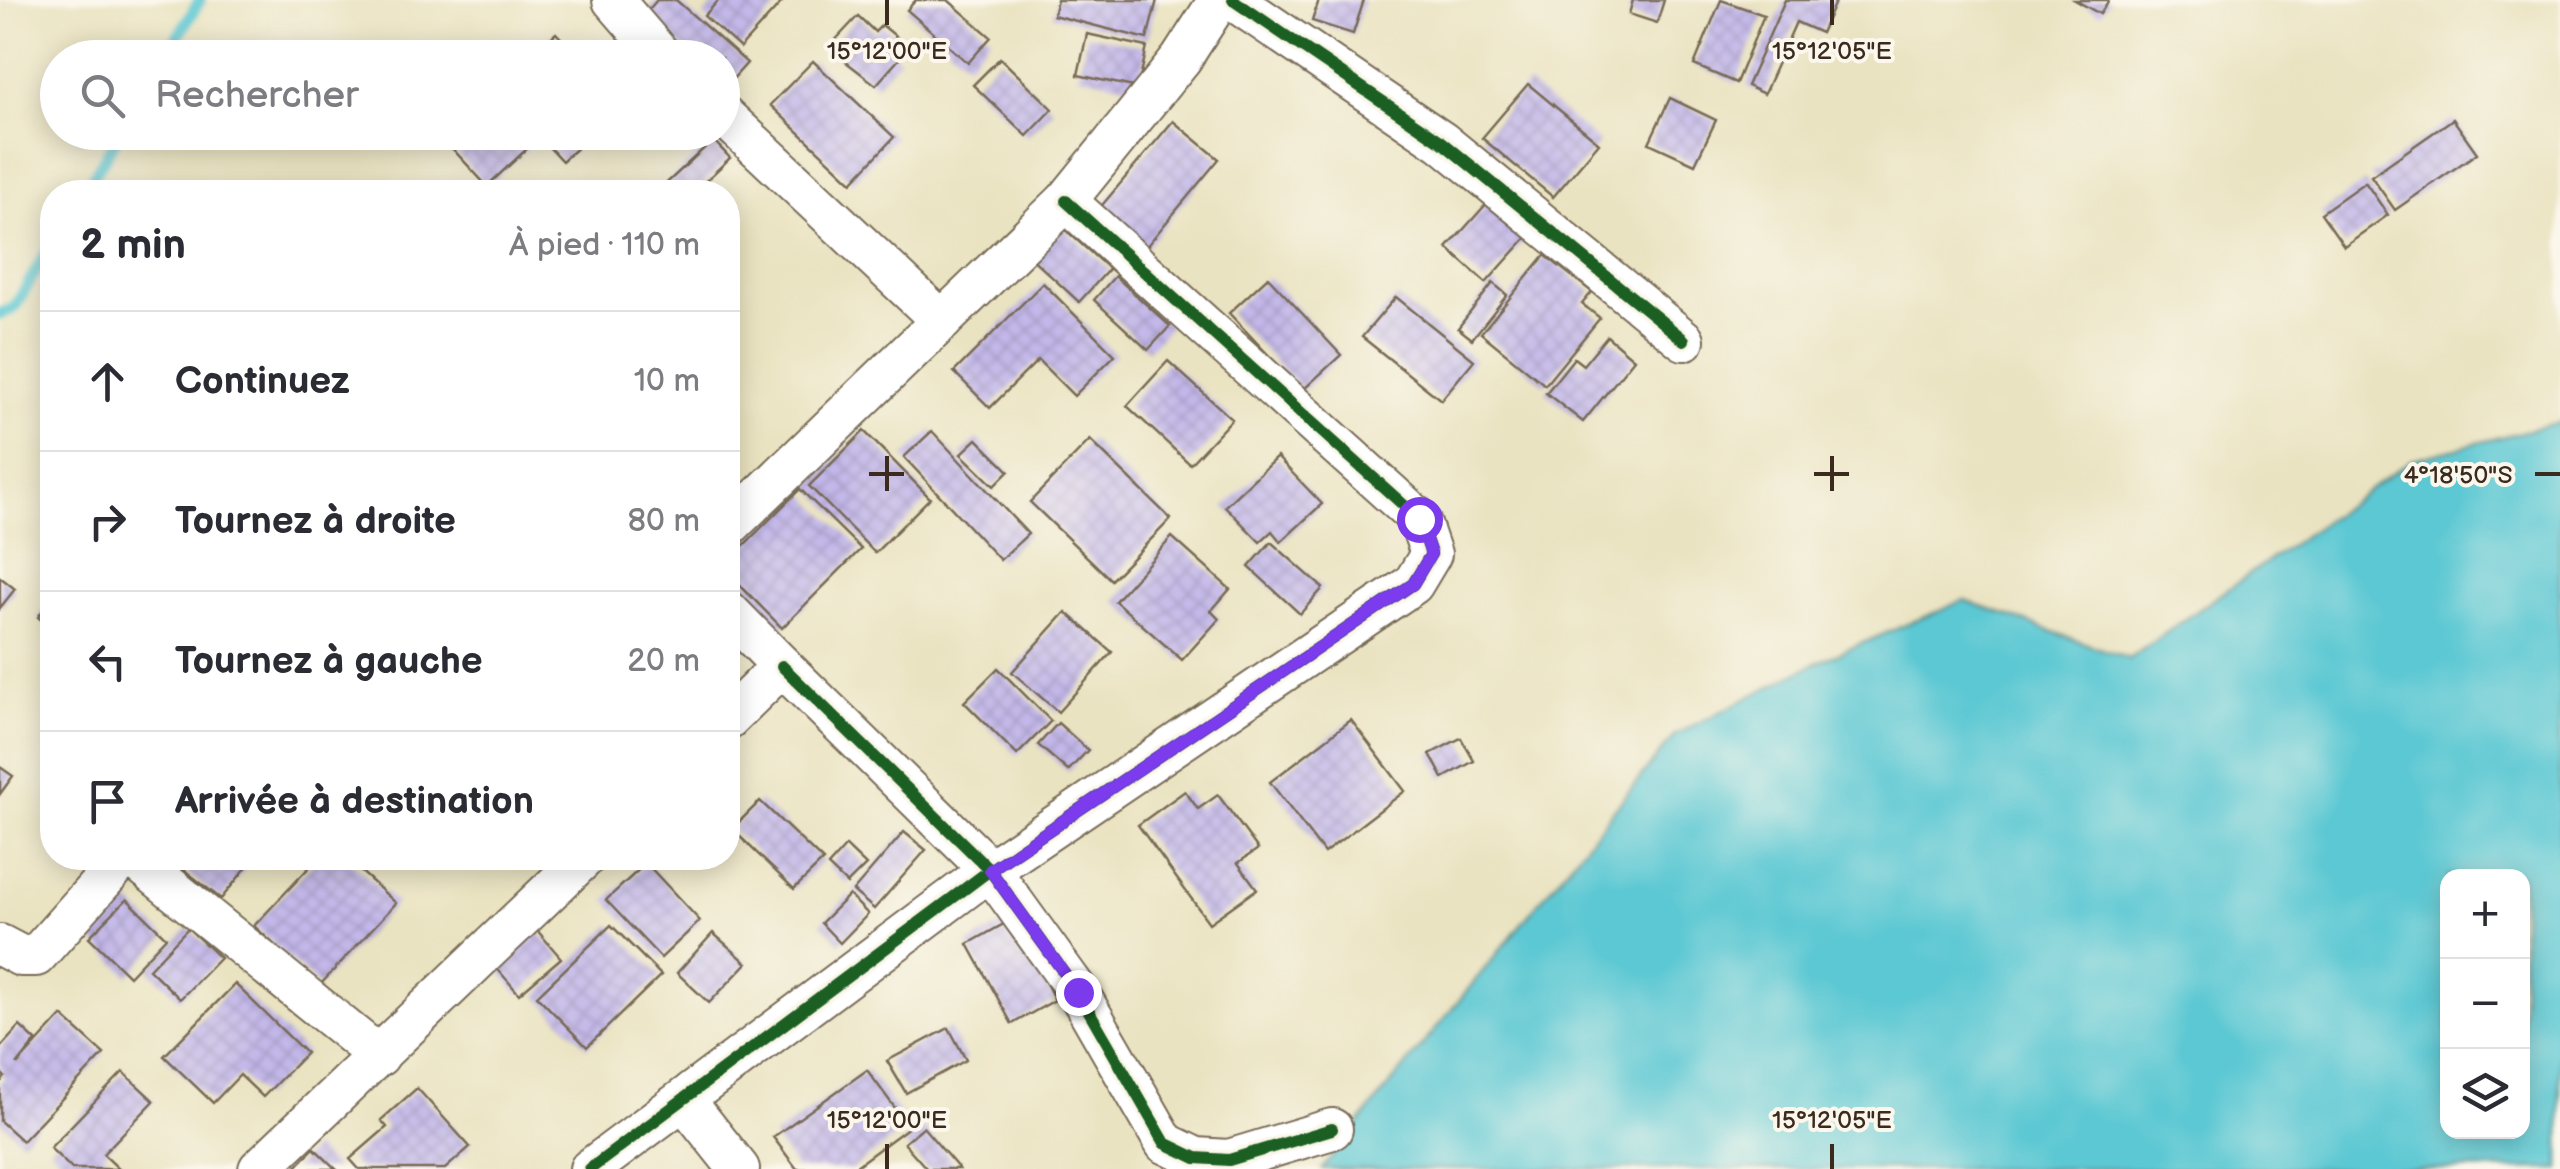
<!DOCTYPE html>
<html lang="fr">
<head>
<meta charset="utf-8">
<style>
	:root { --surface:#fff; --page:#f2f2f3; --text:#2b2b33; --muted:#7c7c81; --line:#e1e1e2 }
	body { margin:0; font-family:"Balsamiq Sans",sans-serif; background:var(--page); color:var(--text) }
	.controls { position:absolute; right:30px; bottom:30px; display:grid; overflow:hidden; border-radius:20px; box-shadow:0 5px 25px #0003 }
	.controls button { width:90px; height:90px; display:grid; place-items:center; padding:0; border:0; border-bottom:2px solid var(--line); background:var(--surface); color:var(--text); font:50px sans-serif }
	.stop { position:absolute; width:30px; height:30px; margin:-22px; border:8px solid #7c3aed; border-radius:50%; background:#fff }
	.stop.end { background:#7c3aed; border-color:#fff; box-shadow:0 2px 10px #0008 }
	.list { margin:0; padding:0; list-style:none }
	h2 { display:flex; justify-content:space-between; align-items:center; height:130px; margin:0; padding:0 40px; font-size:42px }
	h2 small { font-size:32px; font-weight:400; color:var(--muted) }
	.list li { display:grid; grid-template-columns:65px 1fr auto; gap:30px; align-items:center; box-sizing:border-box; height:140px; padding:0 40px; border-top:2px solid var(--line) }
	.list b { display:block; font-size:38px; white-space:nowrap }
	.list em { font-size:32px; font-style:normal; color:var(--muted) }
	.icon { flex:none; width:55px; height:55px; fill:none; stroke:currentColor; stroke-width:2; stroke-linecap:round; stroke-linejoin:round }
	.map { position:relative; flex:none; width:2560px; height:1169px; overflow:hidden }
	.search { position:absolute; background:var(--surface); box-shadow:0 5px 25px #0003; left:40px; top:40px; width:700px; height:110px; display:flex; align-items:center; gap:25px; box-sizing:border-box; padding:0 35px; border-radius:55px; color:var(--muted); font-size:38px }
	.panel { position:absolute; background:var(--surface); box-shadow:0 5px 25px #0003; left:40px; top:180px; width:700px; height:690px; border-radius:40px }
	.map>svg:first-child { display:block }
</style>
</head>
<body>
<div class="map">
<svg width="2560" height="1169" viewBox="0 0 2560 1169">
	<defs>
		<pattern id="building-cross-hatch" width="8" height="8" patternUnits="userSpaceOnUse" patternTransform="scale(2.5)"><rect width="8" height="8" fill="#c3b8e9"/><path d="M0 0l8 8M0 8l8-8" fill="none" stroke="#a89ec7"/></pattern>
	</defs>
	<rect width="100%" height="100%" fill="#fbf7ec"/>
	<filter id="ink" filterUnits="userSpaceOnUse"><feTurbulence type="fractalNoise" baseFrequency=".01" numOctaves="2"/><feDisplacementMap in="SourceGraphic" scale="20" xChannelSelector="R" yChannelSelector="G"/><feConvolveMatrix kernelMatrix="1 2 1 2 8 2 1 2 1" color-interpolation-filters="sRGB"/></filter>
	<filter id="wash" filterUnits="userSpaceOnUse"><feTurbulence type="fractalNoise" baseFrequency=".0048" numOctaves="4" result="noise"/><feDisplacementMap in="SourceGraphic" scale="40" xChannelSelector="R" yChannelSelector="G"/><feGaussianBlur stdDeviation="2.25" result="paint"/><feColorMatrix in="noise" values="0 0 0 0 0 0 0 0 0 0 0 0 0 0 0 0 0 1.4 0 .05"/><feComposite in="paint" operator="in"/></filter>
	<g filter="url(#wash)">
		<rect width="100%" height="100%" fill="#eae3c1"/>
		<path fill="#5cc8d3" stroke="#4c7978" stroke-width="2.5" fill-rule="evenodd" d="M2560,422V1169H1322L1675,735L1816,663L1964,600L2129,659L2413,459ZM2448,876H2522V1132H2448Z"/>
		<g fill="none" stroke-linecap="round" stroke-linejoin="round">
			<g stroke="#5cc8d3" stroke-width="12">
				<path d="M165,58L200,0"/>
				<path d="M84,192L120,132"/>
				<path d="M0,314L14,308L52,244"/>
			</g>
		</g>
		<g id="blocks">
			<g fill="url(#building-cross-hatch)">
				<path d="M657,0H676L747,63L722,91V58H678L638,22Z"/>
				<path d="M719,0H779L782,2L740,48L704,16Z"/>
				<path d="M916,0H948L991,37L968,63L907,10Z"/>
				<path d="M1057,0H1157L1147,39L1053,15Z"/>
				<path d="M1319,0H1364L1353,34L1312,21Z"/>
				<path d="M1633,0H1664L1657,23L1629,14Z"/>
				<path d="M1721,0L1764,15L1736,83L1694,65Z"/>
				<path d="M1785,0H1836L1821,33L1796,22L1764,94L1747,86Z"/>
				<path d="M2075,0H2109L2100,14Z"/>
				<path d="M858,16L875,32L882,25L899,39L889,50L899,59L876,85L828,48Z"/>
				<path d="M556,33L575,53L570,58H529Z"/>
				<path d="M1087,34L1147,47L1138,88L1078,75Z"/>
				<path d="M1000,58L1053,109L1027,136L973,85Z"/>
				<path d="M813,61L894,137L852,182L770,105Z"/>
				<path d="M1528,84L1599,143L1553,197L1482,138Z"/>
				<path d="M1670,98L1716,120L1695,164L1649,143Z"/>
				<path d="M2453,119L2477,153L2395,210L2371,176Z"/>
				<path d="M1173,121L1219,159L1145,248L1098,210Z"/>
				<path d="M437,132H514L528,148L487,186Z"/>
				<path d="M535,132H583L588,138L562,161Z"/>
				<path d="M713,140L730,158L694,192H657Z"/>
				<path d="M2365,182L2388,215L2344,246L2321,213Z"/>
				<path d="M1489,201L1528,236L1486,283L1447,248Z"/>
				<path d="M1057,222L1109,269L1079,302L1027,254Z"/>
				<path d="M1545,255L1592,292L1582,304L1600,318L1545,385L1481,333Z"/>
				<path d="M1115,276L1170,326L1148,350L1094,300Z"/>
				<path d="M1268,277L1341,355L1302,391L1229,313Z"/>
				<path d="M1043,283L1115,355L1074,396L1038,360L990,408L954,372Z"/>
				<path d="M1493,283L1507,295L1472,339L1458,328Z"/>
				<path d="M1396,297L1474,360L1441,400L1362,337Z"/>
				<path d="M1607,336L1634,359L1583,422L1546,393L1574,358L1583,365Z"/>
				<path d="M1168,361L1232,419L1190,464L1127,406Z"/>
				<path d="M864,431L930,498L875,553L809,486Z"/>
				<path d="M932,431L1028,534L1000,560L904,457Z"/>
				<path d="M977,439L1009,471L994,486L961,454Z"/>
				<path d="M1090,440L1171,519L1111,580L1030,502Z"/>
				<path d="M1277,457L1322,504L1281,542L1272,531L1260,542L1225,506Z"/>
				<path d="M800,489L861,549L782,628L728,573V561Z"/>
				<path d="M1172,537L1230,589L1211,611L1219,619L1182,660L1115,601Z"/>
				<path d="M1271,542L1323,588L1300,614L1249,567Z"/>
				<path d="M0,577L15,589L0,608Z"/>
				<path d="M52,598V629L38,617Z"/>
				<path d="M1066,612L1112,652L1058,712L1012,672Z"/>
				<path d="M998,668L1051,721L1017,755L964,702Z"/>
				<path d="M1351,720L1405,791L1324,853L1270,782Z"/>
				<path d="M1058,723L1088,750L1068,771L1038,745Z"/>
				<path d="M1461,738L1474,761L1443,778L1430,754Z"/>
				<path d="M0,767L13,776L0,794Z"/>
				<path d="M1185,791L1198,809L1218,795L1258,849L1238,863L1257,889L1209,923L1138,825Z"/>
				<path d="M760,801L823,861L794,889L732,829Z"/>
				<path d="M904,832L926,850L874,909L853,891Z"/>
				<path d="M846,846L866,865L847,884L828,866Z"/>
				<path d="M169,858H254L221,899Z"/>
				<path d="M318,858H346L396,903L319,986L254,926Z"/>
				<path d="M646,863L700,921L661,958L606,900Z"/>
				<path d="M849,895L868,914L840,943L821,923Z"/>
				<path d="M127,899L166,937L129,976L89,937Z"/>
				<path d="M1011,920L1055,1000L1012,1024L968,944Z"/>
				<path d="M611,925L661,975L587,1047L537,996Z"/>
				<path d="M188,928L220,958L180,999L149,969Z"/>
				<path d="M536,929L561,958L519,994L494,965Z"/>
				<path d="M713,933L747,963L709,1003L677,973Z"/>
				<path d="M235,984L306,1053L263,1097L240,1075L213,1103L164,1056Z"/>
				<path d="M62,1016L104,1054L22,1141L0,1121V1083L5,1077L0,1072V1048L20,1026L36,1041L17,1065Z"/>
				<path d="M949,1028L966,1060L906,1093L887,1061Z"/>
				<path d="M867,1070L909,1127L852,1169H797L773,1137Z"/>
				<path d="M123,1072L154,1101L103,1154L119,1169H72L50,1148Z"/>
				<path d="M417,1088L470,1147L445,1169H359L350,1159L387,1127L381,1120Z"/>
				<path d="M923,1127L959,1169H927L904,1143Z"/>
				<path d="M314,1148L336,1169H294Z"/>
			</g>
		</g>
	</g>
	<g filter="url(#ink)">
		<use href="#blocks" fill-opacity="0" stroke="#786b57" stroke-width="2.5"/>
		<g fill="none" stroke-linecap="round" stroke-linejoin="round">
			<defs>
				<g id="minor">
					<path d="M613,0L663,58"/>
					<path d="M1233,0L1442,142L1684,340"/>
					<path d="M722,114L942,321"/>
					<path d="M728,527L1066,201L1181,59L1219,0"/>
					<path d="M728,611L782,666L728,719"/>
					<path d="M782,666L990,870L1078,992L1165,1143L1196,1158L1229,1160L1332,1129"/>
					<path d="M134,858L379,1056"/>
					<path d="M0,945L21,956H36L123,858"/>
					<path d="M685,1101L739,1169"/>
					<path d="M259,1169L584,858"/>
					<path d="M590,1169L990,870L1413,584L1431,554L1419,519L1066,201"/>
				</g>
			</defs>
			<use href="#minor" stroke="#786b57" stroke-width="44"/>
			<use href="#minor" stroke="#fff" stroke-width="40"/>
			<defs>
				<g id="cycleway">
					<path d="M1233,0L1442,142L1684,340"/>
					<path d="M782,666L990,870L1078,992L1165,1143L1196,1158L1229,1160L1332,1129"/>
					<path d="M590,1169L990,870L1413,584L1431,554L1419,519L1066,201"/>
				</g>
			</defs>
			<use href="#cycleway" stroke="#fbf7ec" stroke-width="19"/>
			<use href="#cycleway" stroke="#1b5e20" stroke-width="12"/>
		</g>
	</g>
	<g fill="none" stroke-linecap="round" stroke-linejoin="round" filter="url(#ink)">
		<path stroke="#7c3aed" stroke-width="12" d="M1078,992L990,870L1413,584L1431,554L1419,519"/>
	</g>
	<path fill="none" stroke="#3b2a1e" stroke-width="4" d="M887,0V25M1832,0V25M887,456V491M1832,456V491M869,474H904M1814,474H1849M2535,474H2560M887,1144V1169M1832,1144V1169"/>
	<g font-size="25" text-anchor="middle" fill="#3b2a1e" stroke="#fbf7ec" stroke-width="8" stroke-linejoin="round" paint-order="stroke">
		<text x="887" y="59">15°12'00"E</text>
		<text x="1832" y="59">15°12'05"E</text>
		<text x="2458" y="483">4°18'50"S</text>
		<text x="887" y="1128">15°12'00"E</text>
		<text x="1832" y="1128">15°12'05"E</text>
	</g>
</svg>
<div class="controls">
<button>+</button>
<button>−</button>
<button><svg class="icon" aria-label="layers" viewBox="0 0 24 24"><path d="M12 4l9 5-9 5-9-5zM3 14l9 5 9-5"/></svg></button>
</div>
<div class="stop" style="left:1419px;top:519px"></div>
<div class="stop end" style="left:1078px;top:992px"></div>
<div class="search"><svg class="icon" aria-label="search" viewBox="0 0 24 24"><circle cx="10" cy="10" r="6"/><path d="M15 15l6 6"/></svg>Rechercher</div>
<section class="panel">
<h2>2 min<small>À pied · 110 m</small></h2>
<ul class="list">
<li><svg class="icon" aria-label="ahead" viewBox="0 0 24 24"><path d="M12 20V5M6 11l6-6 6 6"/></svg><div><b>Continuez</b></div><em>10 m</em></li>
<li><svg class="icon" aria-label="right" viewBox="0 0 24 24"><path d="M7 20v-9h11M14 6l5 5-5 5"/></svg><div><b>Tournez à droite</b></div><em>80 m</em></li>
<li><svg class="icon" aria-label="left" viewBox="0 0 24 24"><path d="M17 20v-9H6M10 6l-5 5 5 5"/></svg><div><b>Tournez à gauche</b></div><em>20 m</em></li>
<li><svg class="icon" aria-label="arrive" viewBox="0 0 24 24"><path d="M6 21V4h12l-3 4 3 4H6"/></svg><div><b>Arrivée à destination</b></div></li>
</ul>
</section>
</div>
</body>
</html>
